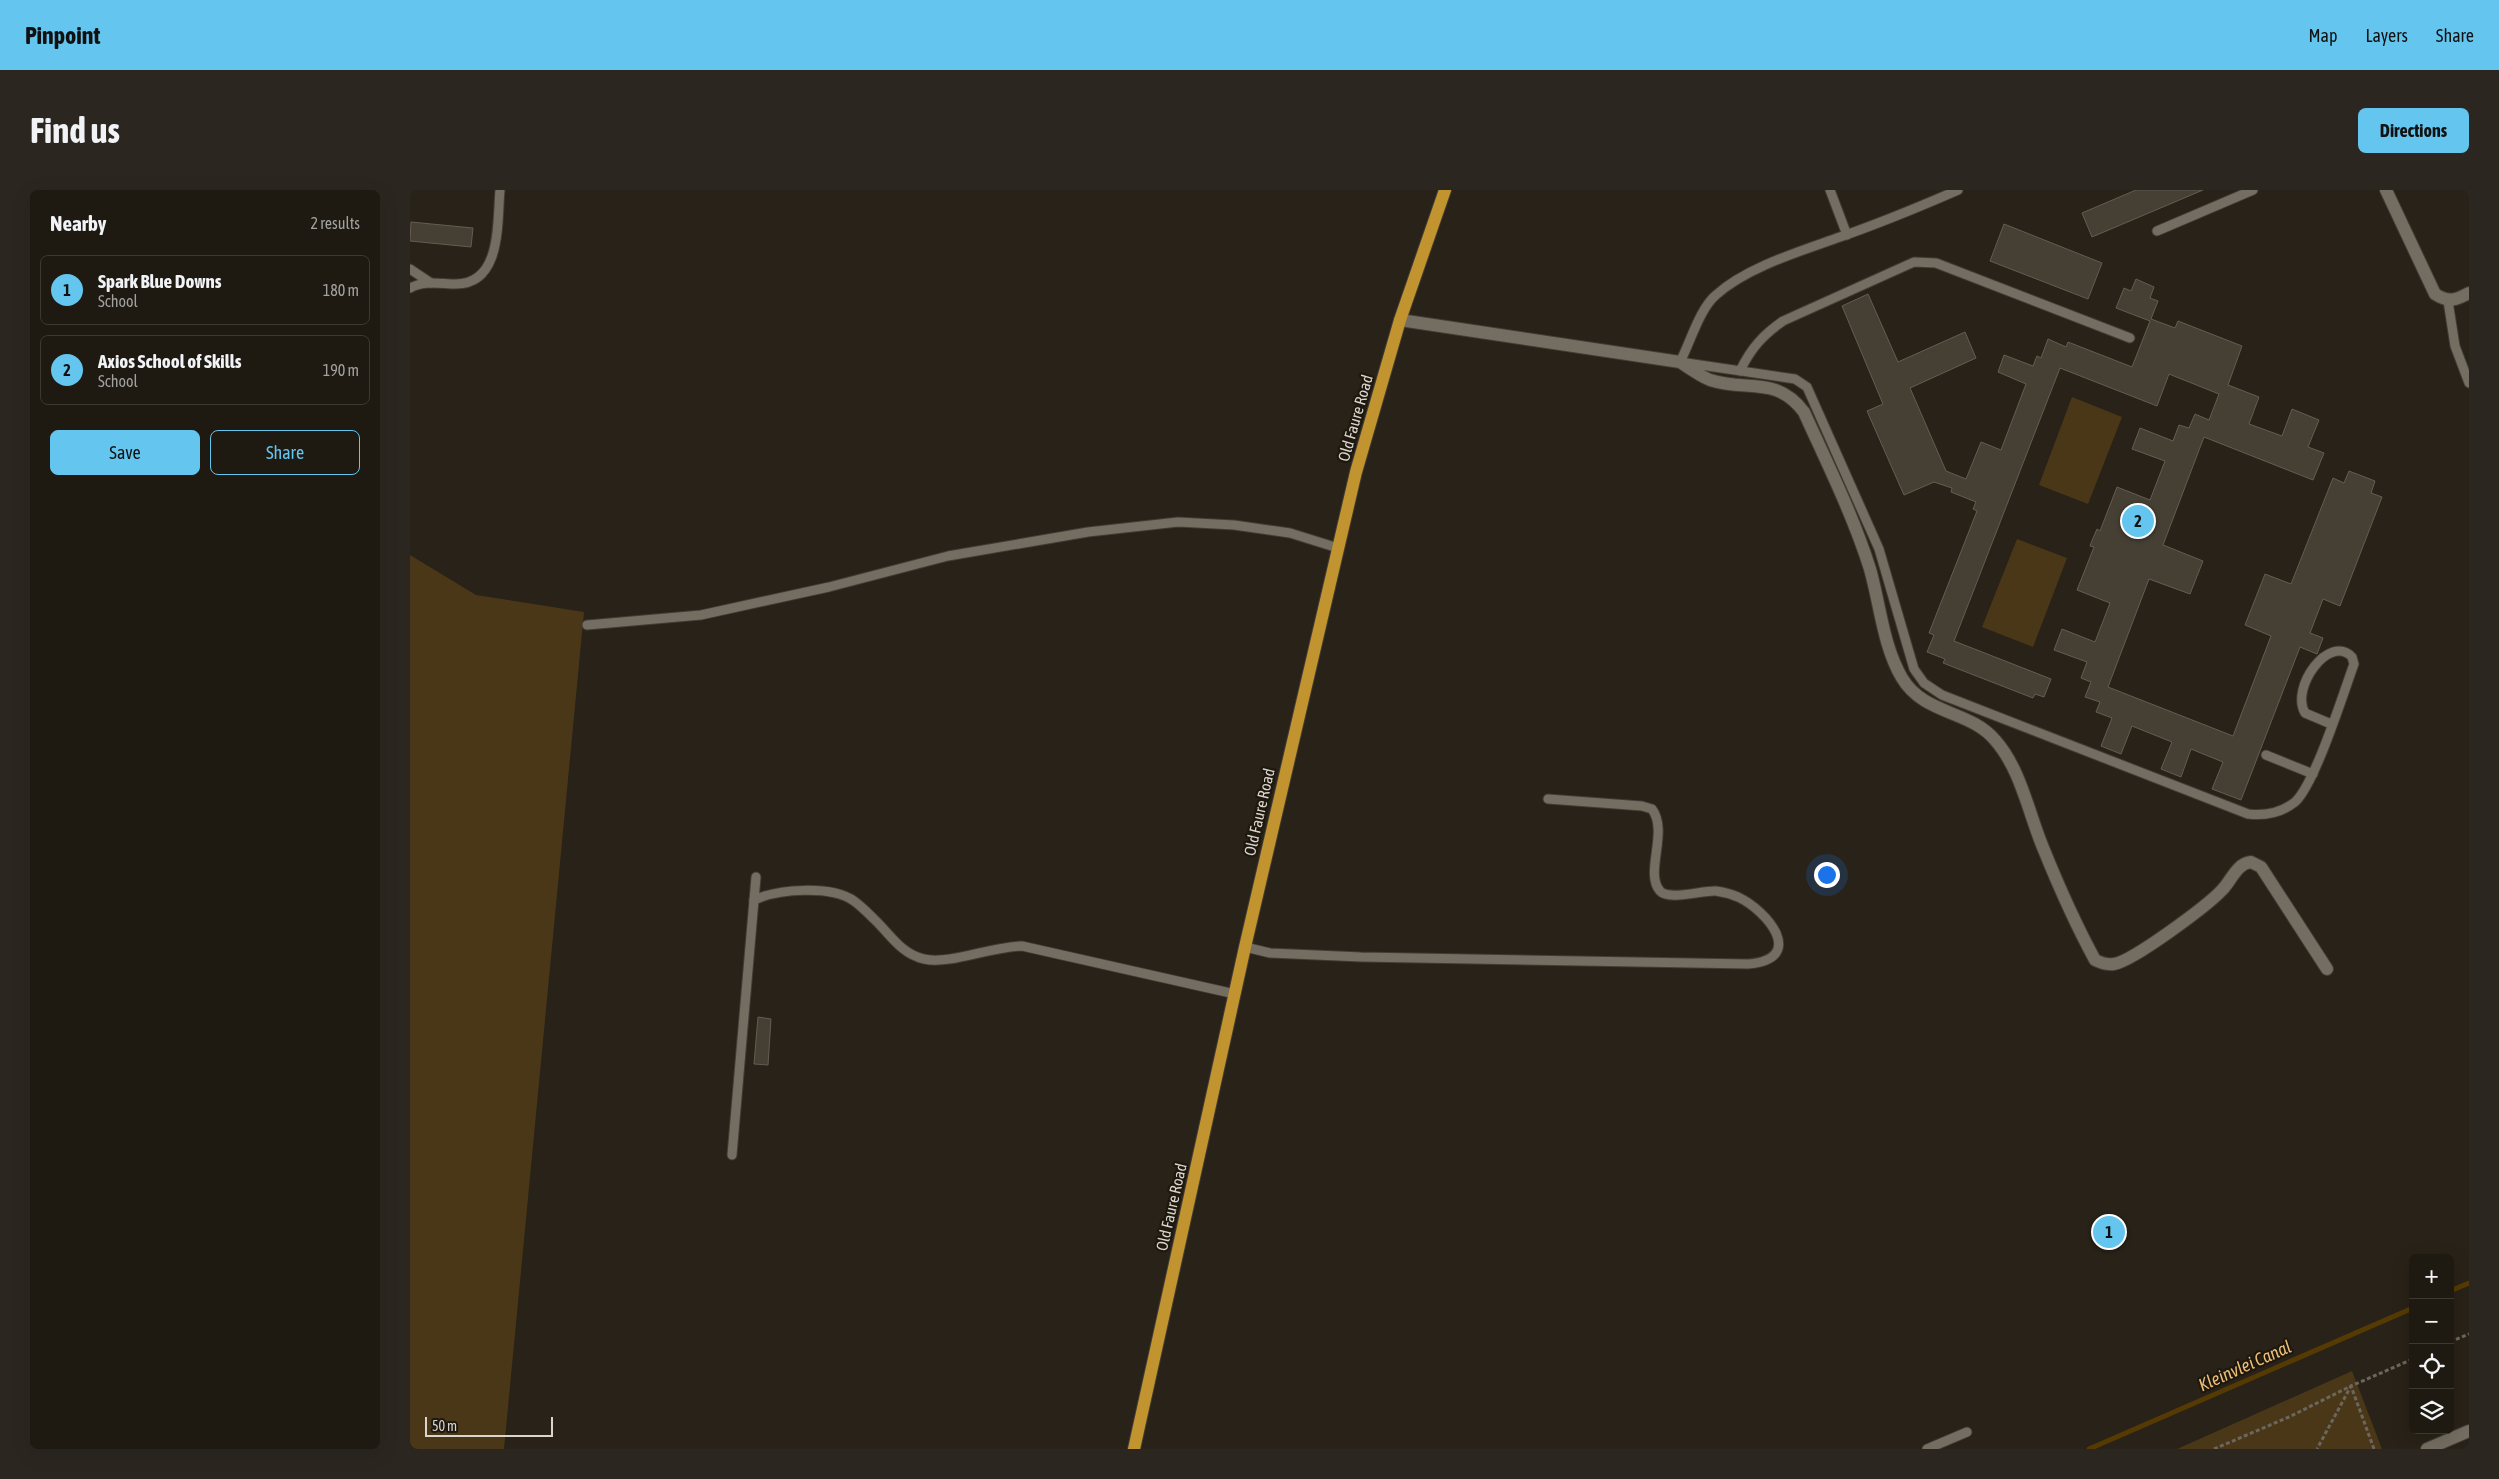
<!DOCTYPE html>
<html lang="en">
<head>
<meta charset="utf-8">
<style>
	:root { --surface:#1e1a12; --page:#2b2720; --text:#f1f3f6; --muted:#a1a19f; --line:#3c3832; --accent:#64c5ee }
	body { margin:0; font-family:"Asap Condensed",sans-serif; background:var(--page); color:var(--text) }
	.controls { position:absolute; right:15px; bottom:15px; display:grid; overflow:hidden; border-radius:8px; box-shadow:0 5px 20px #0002 }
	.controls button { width:45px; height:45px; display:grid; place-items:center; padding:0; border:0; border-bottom:1px solid var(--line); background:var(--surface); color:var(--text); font:25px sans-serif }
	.scale { position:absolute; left:15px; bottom:12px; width:128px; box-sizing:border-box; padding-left:5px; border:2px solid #dad6cf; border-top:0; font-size:14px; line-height:18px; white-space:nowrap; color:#dad6cf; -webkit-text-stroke:4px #1e180f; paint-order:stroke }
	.you { position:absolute; left:1416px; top:684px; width:18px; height:18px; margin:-12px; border:4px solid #fff; border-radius:50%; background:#1a73e8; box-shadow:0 0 0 8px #1a73e833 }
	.badge { display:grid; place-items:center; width:32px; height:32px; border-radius:50%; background:var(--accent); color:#111; font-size:16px; font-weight:700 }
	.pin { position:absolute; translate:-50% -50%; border:2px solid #fff; box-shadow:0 1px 5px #0006 }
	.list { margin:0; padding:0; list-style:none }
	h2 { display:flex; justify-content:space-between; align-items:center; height:65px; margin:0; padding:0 20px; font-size:21px }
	h2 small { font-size:16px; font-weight:400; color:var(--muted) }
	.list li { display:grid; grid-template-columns:32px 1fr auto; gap:15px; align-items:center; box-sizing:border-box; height:70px; margin:0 10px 10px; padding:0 10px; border:1px solid var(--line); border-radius:8px }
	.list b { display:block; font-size:19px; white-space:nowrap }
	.list p { margin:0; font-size:16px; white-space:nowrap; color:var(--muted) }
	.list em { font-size:16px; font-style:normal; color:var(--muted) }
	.actions { display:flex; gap:10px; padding:15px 20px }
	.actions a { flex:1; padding:11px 0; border:1px solid var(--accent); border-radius:8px; text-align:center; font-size:18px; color:var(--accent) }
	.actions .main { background:var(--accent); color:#111 }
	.icon { flex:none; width:28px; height:28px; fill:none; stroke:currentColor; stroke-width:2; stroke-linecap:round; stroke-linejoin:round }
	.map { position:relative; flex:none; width:2059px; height:1259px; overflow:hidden; border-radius:8px }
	header { display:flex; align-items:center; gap:30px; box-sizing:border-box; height:70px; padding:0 25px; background:var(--accent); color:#111 }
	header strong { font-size:24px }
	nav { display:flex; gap:28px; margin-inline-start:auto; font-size:18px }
	.intro { display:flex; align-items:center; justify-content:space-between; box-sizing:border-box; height:120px; padding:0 30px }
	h1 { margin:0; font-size:35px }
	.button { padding:12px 22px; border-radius:8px; background:var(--accent); color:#111; font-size:18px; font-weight:700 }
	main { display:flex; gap:30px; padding:0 30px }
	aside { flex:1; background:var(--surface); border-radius:8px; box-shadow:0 5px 20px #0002 }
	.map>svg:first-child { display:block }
</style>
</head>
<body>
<header>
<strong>Pinpoint</strong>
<nav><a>Map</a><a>Layers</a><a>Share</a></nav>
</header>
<div class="intro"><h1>Find us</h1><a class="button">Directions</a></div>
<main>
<aside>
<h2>Nearby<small>2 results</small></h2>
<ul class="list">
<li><span class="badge">1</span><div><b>Spark Blue Downs</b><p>School</p></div><em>180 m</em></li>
<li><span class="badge">2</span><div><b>Axios School of Skills</b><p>School</p></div><em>190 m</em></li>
</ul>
<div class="actions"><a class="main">Save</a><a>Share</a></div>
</aside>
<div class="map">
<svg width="2059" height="1259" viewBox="0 0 2059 1259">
	<rect width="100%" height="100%" fill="#282218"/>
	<g fill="#4a3718">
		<path d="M1662,207L1712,227L1678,314L1629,295Z"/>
		<path d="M1607,349L1657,368L1623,457L1572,437Z"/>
		<path d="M0,365L66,405L174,422L94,1259H0Z"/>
		<path d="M1942,1181L1972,1259H1767Z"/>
	</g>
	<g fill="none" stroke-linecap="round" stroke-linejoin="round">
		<g stroke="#553a03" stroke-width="5">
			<path d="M2040,1101L2059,1093"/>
			<path d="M1679,1259L2003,1118"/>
		</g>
	</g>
	<g fill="#463f34" stroke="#655d52">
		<path d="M1726,0H1793L1682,47L1672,23Z"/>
		<path d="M1,32L63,38L61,57L0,51Z"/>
		<path d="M1594,34L1692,73L1678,109L1580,71Z"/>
		<path d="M1726,89L1744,97L1740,108L1748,111L1741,129L1765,138L1768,131L1832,156L1818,195L1849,207L1839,234L1872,246L1882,219L1909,230L1898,257L1914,263L1903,290L1794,247L1753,355L1793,371L1780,404L1739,389L1698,497L1823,546L1861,446L1835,435L1855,384L1881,394L1923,288L1934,293L1939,281L1965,291L1961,303L1972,307L1930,416L1913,409L1900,443L1913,448L1907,464L1890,457L1831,610L1802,599L1813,572L1781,559L1771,587L1751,579L1762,552L1722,536L1711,564L1691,556L1702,528L1686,522L1690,512L1675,507L1681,492L1671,488L1677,472L1644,460L1652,439L1685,452L1700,413L1667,400L1684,357L1680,356L1681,353L1687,339L1690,341L1707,297L1740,310L1755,271L1722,259L1730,238L1763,251L1769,235L1779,238L1785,224L1799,230L1809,204L1759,184L1747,216L1650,178L1544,451L1641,489L1634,507L1625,504L1623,508L1533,473L1535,469L1517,462L1524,445L1519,443L1567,321L1563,319L1566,312L1541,302L1542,298L1524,292L1494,305L1457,221L1473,214L1432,116L1458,104L1488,172L1555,142L1566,168L1500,198L1536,281L1556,289L1571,252L1591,260L1616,194L1588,182L1594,165L1623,176L1627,166L1631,168L1638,149L1656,157L1658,152L1722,177L1740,131L1706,118L1714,98L1721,101Z"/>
		<path d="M348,827L361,829L358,875L344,874Z"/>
	</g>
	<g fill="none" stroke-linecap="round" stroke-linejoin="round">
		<defs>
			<g id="service">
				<path d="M1420,0L1437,45"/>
				<path d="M1548,0C1509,17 1470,33 1430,47C1391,61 1337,77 1306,105C1290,118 1280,153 1270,172L1385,189L1397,197L1469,359L1504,479L1514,493L1532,505L1838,624C1855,626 1871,623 1885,612C1905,594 1933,504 1944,474L1942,467C1919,443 1880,498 1895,523L1921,534"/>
				<path d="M1747,41L1843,0"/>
				<path d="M0,79L21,93"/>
				<path d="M0,98C14,90 30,94 46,94C92,94 87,32 90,0"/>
				<path d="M2038,111L2045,156L2059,193"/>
				<path d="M1330,181C1341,158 1353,145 1373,131L1504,72L1526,73L1720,148"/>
				<path d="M177,435L291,425L419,397L538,366L678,342L768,332L824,335L880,343L928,358"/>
				<path d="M1856,565L1903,584"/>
				<path d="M344,710C368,699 421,695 444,711C451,716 458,723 464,729C480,744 491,764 514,769C540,775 582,756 612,756L825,804"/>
				<path d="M835,757L860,763L951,767L1338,774C1397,769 1358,721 1328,707C1321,704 1313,702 1306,701C1293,700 1259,711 1250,701C1234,683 1259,642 1242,619L1232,616L1138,609"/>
				<path d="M322,965L346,687"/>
				<path d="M1517,1259L1557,1242"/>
			</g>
			<g id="minor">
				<path d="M1976,0L2025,104C2039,113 2046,110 2059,103"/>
				<path d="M990,130L1270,172C1279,178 1290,186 1300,190C1337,202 1366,185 1394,222C1417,273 1443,325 1460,379C1470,414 1473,456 1492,488C1514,525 1560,520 1585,550C1611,579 1619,625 1634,660C1649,697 1666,735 1685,770C1691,773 1697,775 1704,774C1723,771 1797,716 1812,700C1821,691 1827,673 1841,672L1851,677L1917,779"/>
				<path d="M2017,1259L2059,1241"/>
			</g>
			<path id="primary" d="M724,1259L835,757L946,282L990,130L1035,0"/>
		</defs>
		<use href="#service" stroke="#413c35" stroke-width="11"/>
		<use href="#minor" stroke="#413c35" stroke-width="14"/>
		<use href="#primary" stroke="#413c35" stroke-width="14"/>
		<g stroke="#6c675e" stroke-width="3" stroke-dasharray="4 2.5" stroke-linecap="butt">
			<path d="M2040,1152L2059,1144"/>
			<path d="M1804,1259L1879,1227L1941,1196L1907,1259"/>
			<path d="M1964,1259L1941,1196L2003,1169"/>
		</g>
		<use href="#service" stroke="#746d61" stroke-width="9"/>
		<use href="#minor" stroke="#746d61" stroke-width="12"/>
		<use href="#primary" stroke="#c2942f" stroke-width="12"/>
	</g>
	<g text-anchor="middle" stroke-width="4.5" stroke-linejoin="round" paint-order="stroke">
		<g font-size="16" fill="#dad6cf" stroke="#1e180f">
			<text transform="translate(945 228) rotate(-74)" y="6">Old Faure Road</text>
			<text transform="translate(849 622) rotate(-77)" y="6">Old Faure Road</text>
			<text transform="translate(761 1017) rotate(-77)" y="6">Old Faure Road</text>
		</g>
		<g font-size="18" font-style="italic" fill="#edbf76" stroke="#1e180f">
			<text transform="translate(1835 1176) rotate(-24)" y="6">Kleinvlei Canal</text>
		</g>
	</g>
</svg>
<div class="controls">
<button>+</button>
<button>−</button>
<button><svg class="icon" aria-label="locate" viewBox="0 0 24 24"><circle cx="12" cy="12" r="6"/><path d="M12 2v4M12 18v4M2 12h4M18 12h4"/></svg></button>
<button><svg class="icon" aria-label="layers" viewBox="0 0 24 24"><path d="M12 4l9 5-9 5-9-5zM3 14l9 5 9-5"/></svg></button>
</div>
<div class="scale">50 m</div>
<div class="you"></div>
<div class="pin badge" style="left:1699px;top:1042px">1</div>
<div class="pin badge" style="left:1728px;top:331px">2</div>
</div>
</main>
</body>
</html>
